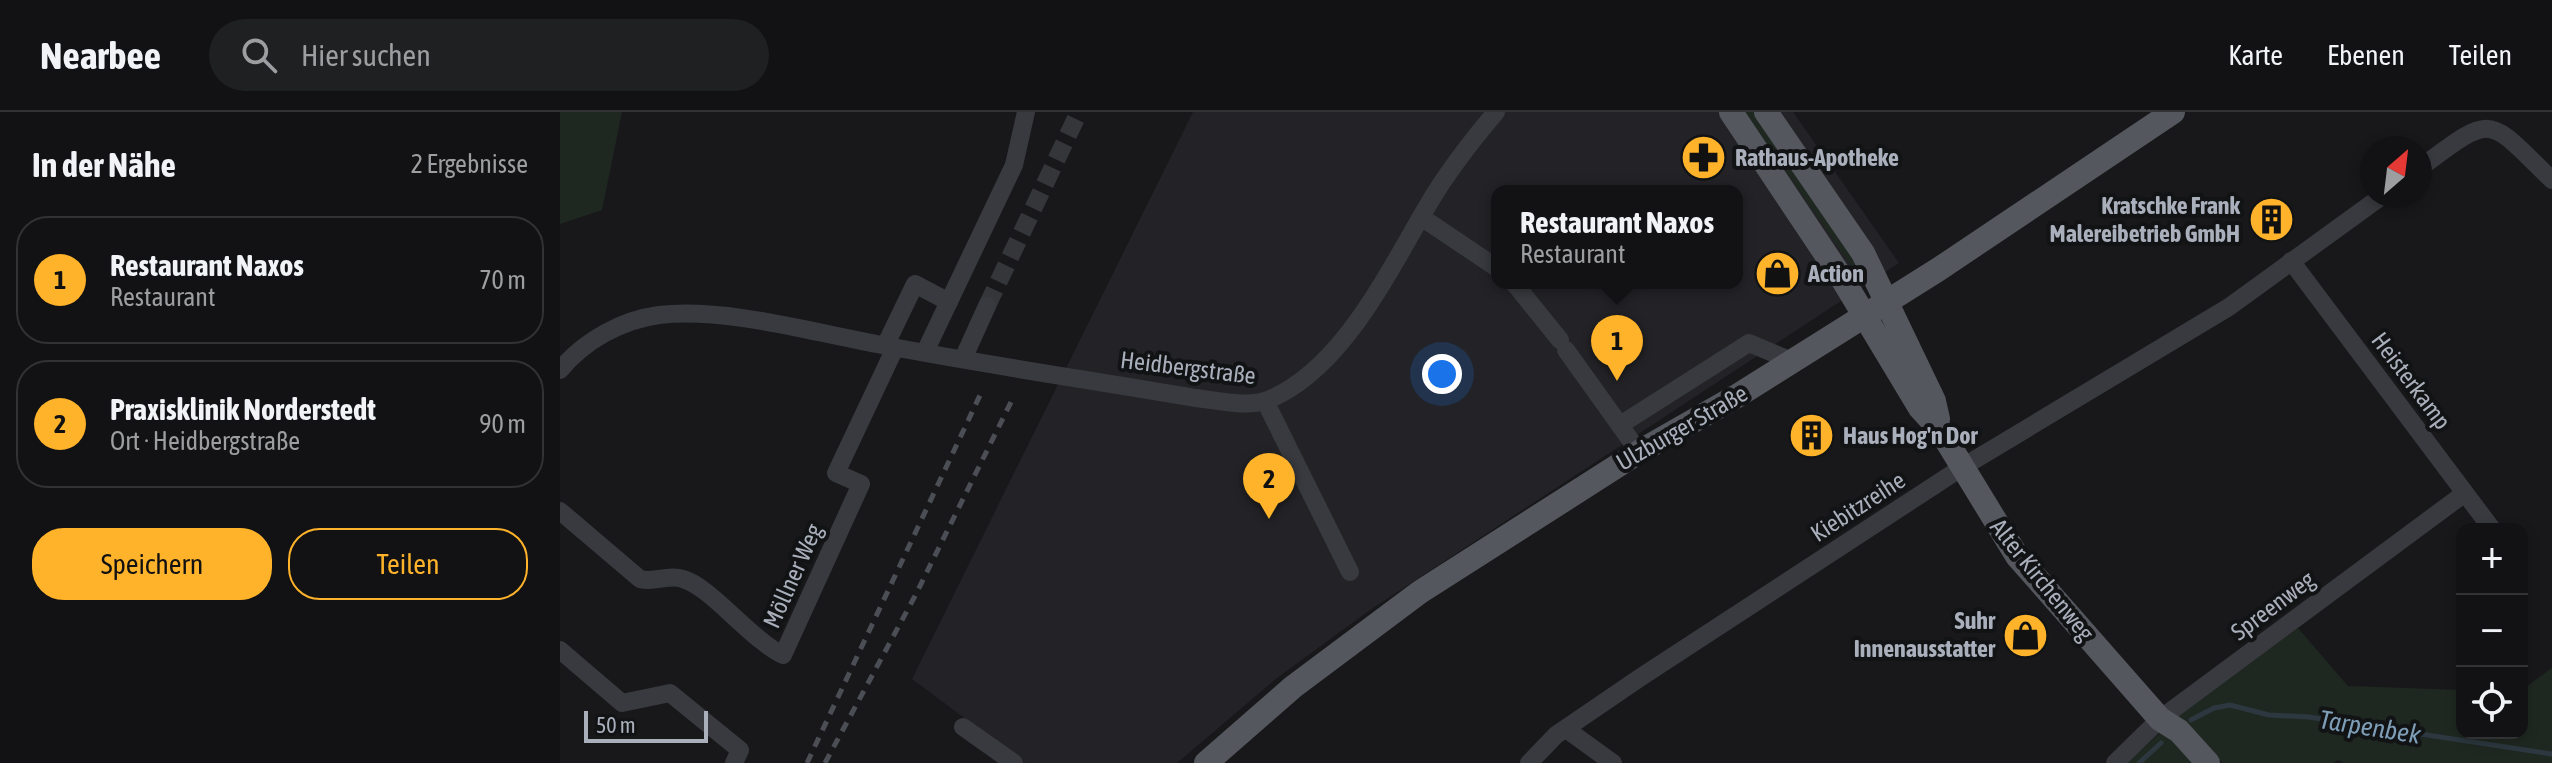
<!DOCTYPE html>
<html lang="de">
<head>
<meta charset="utf-8">
<style>
	:root { --surface:#121214; --page:#1f2022; --text:#f1f3f6; --muted:#9c9ea0; --line:#313234; --accent:#ffb32a }
	body { margin:0; font-family:"Asap Condensed",sans-serif; background:var(--page); color:var(--text) }
	.controls { position:absolute; right:24px; bottom:24px; display:grid; overflow:hidden; border-radius:16px; box-shadow:0 4px 12px #0003 }
	.controls button { width:72px; height:72px; display:grid; place-items:center; padding:0; border:0; border-bottom:2px solid var(--line); background:var(--surface); color:var(--text); font:40px sans-serif }
	.compass { position:absolute; left:1800px; top:24px; width:72px; height:72px; border-radius:50%; background:var(--surface); box-shadow:0 4px 12px #0003; rotate:28deg }
	.scale { position:absolute; left:24px; bottom:20px; width:124px; box-sizing:border-box; padding-left:8px; border:4px solid #a9afbb; border-top:0; font-size:22px; line-height:28px; white-space:nowrap; color:#a9afbb; -webkit-text-stroke:6px #121315; paint-order:stroke }
	.you { position:absolute; left:882px; top:262px; width:28px; height:28px; margin:-20px; border:6px solid #fff; border-radius:50%; background:#1a73e8; box-shadow:0 0 0 12px #1a73e833 }
	.badge { display:grid; place-items:center; width:52px; height:52px; border-radius:50%; background:var(--accent); color:#111; font-size:26px; font-weight:700 }
	.pin { position:absolute; translate:-50% -66px; filter:drop-shadow(0 2px 4px #0008) }
	.pin::after { content:''; position:absolute; top:42px; width:28px; height:24px; background:inherit; clip-path:polygon(0 0,100% 0,50% 100%) }
	.popup { position:absolute; left:931px; top:73px; width:252px; height:104px; box-sizing:border-box; display:grid; place-content:center; border-radius:16px; background:var(--surface); filter:drop-shadow(0 2px 6px #0005); font-size:26px; white-space:nowrap; color:var(--muted) }
	.popup b { font-size:30px; color:var(--text) }
	.popup::after { content:''; position:absolute; left:50%; top:100%; margin-left:-16px; border:16px solid transparent; border-top-color:var(--surface) }
	.list { margin:0; padding:0; list-style:none }
	h2 { display:flex; justify-content:space-between; align-items:center; height:104px; margin:0; padding:0 32px; font-size:34px }
	h2 small { font-size:26px; font-weight:400; color:var(--muted) }
	.list li { display:grid; grid-template-columns:52px 1fr auto; gap:24px; align-items:center; box-sizing:border-box; height:128px; margin:0 16px 16px; padding:0 16px; border:2px solid var(--line); border-radius:32px }
	.list b { display:block; font-size:30px; white-space:nowrap }
	.list p { margin:0; font-size:26px; white-space:nowrap; color:var(--muted) }
	.list em { font-size:26px; font-style:normal; color:var(--muted) }
	.actions { display:flex; gap:16px; padding:24px 32px }
	.actions a { flex:1; padding:18px 0; border:2px solid var(--accent); border-radius:32px; text-align:center; font-size:28px; color:var(--accent) }
	.actions .main { background:var(--accent); color:#111 }
	.icon { flex:none; width:44px; height:44px; fill:none; stroke:currentColor; stroke-width:2; stroke-linecap:round; stroke-linejoin:round }
	.map { position:relative; flex:none; width:1992px; height:651px; overflow:hidden }
	header { display:flex; align-items:center; gap:48px; box-sizing:border-box; height:112px; padding:0 40px; background:var(--surface); border-bottom:2px solid var(--line) }
	header strong { font-size:38px }
	nav { display:flex; gap:44px; margin-inline-start:auto; font-size:28px }
	.search { width:560px; height:72px; background:var(--page); display:flex; align-items:center; gap:20px; box-sizing:border-box; padding:0 28px; border-radius:44px; color:var(--muted); font-size:30px }
	main { display:flex }
	aside { flex:1; background:var(--surface) }
	.map>svg:first-child { display:block }
</style>
</head>
<body>
<header>
<strong>Nearbee</strong>
<div class="search"><svg class="icon" aria-label="search" viewBox="0 0 24 24"><circle cx="10" cy="10" r="6"/><path d="M15 15l6 6"/></svg>Hier suchen</div>
<nav><a>Karte</a><a>Ebenen</a><a>Teilen</a></nav>
</header>
<main>
<aside>
<h2>In der Nähe<small>2 Ergebnisse</small></h2>
<ul class="list">
<li><span class="badge">1</span><div><b>Restaurant Naxos</b><p>Restaurant</p></div><em>70 m</em></li>
<li><span class="badge">2</span><div><b>Praxisklinik Norderstedt</b><p>Ort · Heidbergstraße</p></div><em>90 m</em></li>
</ul>
<div class="actions"><a class="main">Speichern</a><a>Teilen</a></div>
</aside>
<div class="map">
<svg width="1992" height="651" viewBox="0 0 1992 651">
	<rect width="100%" height="100%" fill="#18181a"/>
	<path fill="#232327" fill-rule="evenodd" d="M633,0H1233L1339,151L810,498L717,566L617,651H465L352,567ZM937,79H1177V171H937Z"/>
	<g fill="#1f2820">
		<path d="M0,0H62L42,98L0,112Z"/>
		<path d="M1185,0H1201L1305,152L1295,159Z"/>
		<path d="M1738,516L1788,574L1902,578V621H1962V578L1992,556V651H1784L1778,648L1773,651H1662L1657,645L1649,651H1567L1617,605Z"/>
	</g>
	<g fill="none" stroke-linecap="round" stroke-linejoin="round">
		<g stroke="#2c373f" stroke-width="5">
			<path d="M1631,608L1654,596L1670,593L1709,603L1749,605L1992,642"/>
			<path d="M1579,651L1601,631"/>
		</g>
		<path stroke="#35363a" stroke-width="18" stroke-dasharray="18 9" stroke-linecap="butt" d="M427,194L519,0"/>
		<g stroke="#383a3f" stroke-width="18">
			<path d="M1860,56C1935,0 1926,4 1992,68"/>
			<path d="M861,105L937,156"/>
			<path d="M1731,149L1932,417"/>
			<path d="M954,171L1000,228"/>
			<path d="M325,234L355,172L389,190"/>
			<path d="M1006,238L1079,340"/>
			<path d="M365,240L454,53L466,0"/>
			<path d="M403,247L427,194"/>
			<path d="M0,258C24,229 61,208 99,203C165,195 256,221 322,233C426,253 531,268 635,286C656,288 687,296 708,288C786,256 832,151 874,83C892,54 914,26 936,0"/>
			<path d="M705,289L790,460"/>
			<path d="M1060,313L1189,231L1232,249"/>
			<path d="M0,399L80,467C95,471 109,462 123,467C151,475 190,527 223,543L301,372L276,361L335,236"/>
			<path d="M0,538L62,591L110,581L180,638L174,651"/>
			<path d="M403,615L454,651"/>
			<path d="M1006,617L1053,651"/>
			<path d="M969,651L996,623L1081,565L1401,356L1669,195L1822,84"/>
			<path d="M1555,651L1600,607L1905,381"/>
		</g>
		<g stroke="#54575e" stroke-width="24">
			<path d="M1171,0L1283,168L1360,296L1380,318L1457,444L1600,607L1619,619L1648,651"/>
			<path d="M1206,0L1303,141L1374,289L1378,307"/>
			<path d="M646,651L733,575L860,480L1079,340L1177,284L1379,157L1613,0"/>
		</g>
		<g stroke="#4b4e54" stroke-width="5" stroke-dasharray="10 8" stroke-linecap="butt">
			<path d="M247,651L422,279"/>
			<path d="M265,651L355,484L454,284"/>
		</g>
	</g>
	<defs>
		<symbol id="pharmacy-disc" viewBox="-11 -11 22 22"><circle r="9.5" fill="#ffb32a" stroke="#121315"/><path d="M-2-6h4v4h4v4h-4v4h-4v-4h-4v-4h4Z" fill="#111"/></symbol>
		<symbol id="building-disc" viewBox="-11 -11 22 22"><circle r="9.5" fill="#ffb32a" stroke="#121315"/><path d="M-4-6H4V6H1V3H-1V6H-4ZM-2.5-4.3h1.7v1.8h-1.7ZM.8-4.3h1.7v1.8H.8ZM-2.5-1h1.7V.8h-1.7ZM.8-1h1.7V.8H.8Z" fill="#111"/></symbol>
		<symbol id="shop-disc" viewBox="-11 -11 22 22"><circle r="9.5" fill="#ffb32a" stroke="#121315"/><path d="M-5-2.5h2.3a2.7 3.5 0 0 1 5.4 0H5L5.5 6h-11ZM-1.5-2.5h3a1.5 2.3 0 0 0-3 0Z" fill="#111"/></symbol>
	</defs>
	<g fill-rule="evenodd">
		<use href="#pharmacy-disc" x="1118" y="20" width="51" height="51"/>
		<use href="#building-disc" x="1686" y="82" width="51" height="51"/>
		<use href="#shop-disc" x="1192" y="136" width="51" height="51"/>
		<use href="#building-disc" x="1226" y="298" width="51" height="51"/>
		<use href="#shop-disc" x="1440" y="498" width="51" height="51"/>
	</g>
	<g text-anchor="middle" stroke-width="8" stroke-linejoin="round" paint-order="stroke">
		<g font-size="24" font-weight="bold" fill="#a9afbb" stroke="#121315" text-anchor="start">
			<text x="1175" y="54">Rathaus-Apotheke</text>
			<text x="1680" y="102" text-anchor="end">Kratschke Frank<tspan x="1680" dy="28">Malereibetrieb GmbH</tspan></text>
			<text x="1248" y="170">Action</text>
			<text x="1283" y="332">Haus Hog'n Dor</text>
			<text x="1435" y="517" text-anchor="end">Suhr<tspan x="1435" dy="28">Innenausstatter</tspan></text>
		</g>
		<g font-size="24" fill="#a9afbb" stroke="#121315">
			<text transform="translate(628 256) rotate(7)" y="8">Heidbergstraße</text>
			<text transform="translate(1851 269) rotate(53)" y="8">Heisterkamp</text>
			<text transform="translate(1122 316) rotate(-30)" y="8">Ulzburger Straße</text>
			<text transform="translate(1298 395) rotate(-33)" y="8">Kiebitzreihe</text>
			<text transform="translate(233 464) rotate(-66)" y="8">Möllner Weg</text>
			<text transform="translate(1482 468) rotate(51)" y="8">Alter Kirchenweg</text>
			<text transform="translate(1713 494) rotate(-37)" y="8">Spreenweg</text>
		</g>
		<g font-size="26" font-style="italic" fill="#7e9eb8" stroke="#121315">
			<text transform="translate(1810 615) rotate(9)" y="9">Tarpenbek</text>
		</g>
	</g>
</svg>
<div class="controls">
<button>+</button>
<button>−</button>
<button><svg class="icon" aria-label="locate" viewBox="0 0 24 24"><circle cx="12" cy="12" r="6"/><path d="M12 2v4M12 18v4M2 12h4M18 12h4"/></svg></button>
</div>
<svg class="compass" viewBox="-18 -18 36 36"><path d="M0-13l5 13h-10z" fill="#e53935"/><path d="M0 13l5-13h-10z" fill="#9c9ea0"/></svg>
<div class="scale">50 m</div>
<div class="you"></div>
<div class="pin badge" style="left:1057px;top:269px">1</div>
<div class="popup"><b>Restaurant Naxos</b>Restaurant</div>
<div class="pin badge" style="left:709px;top:407px">2</div>
</div>
</main>
</body>
</html>
